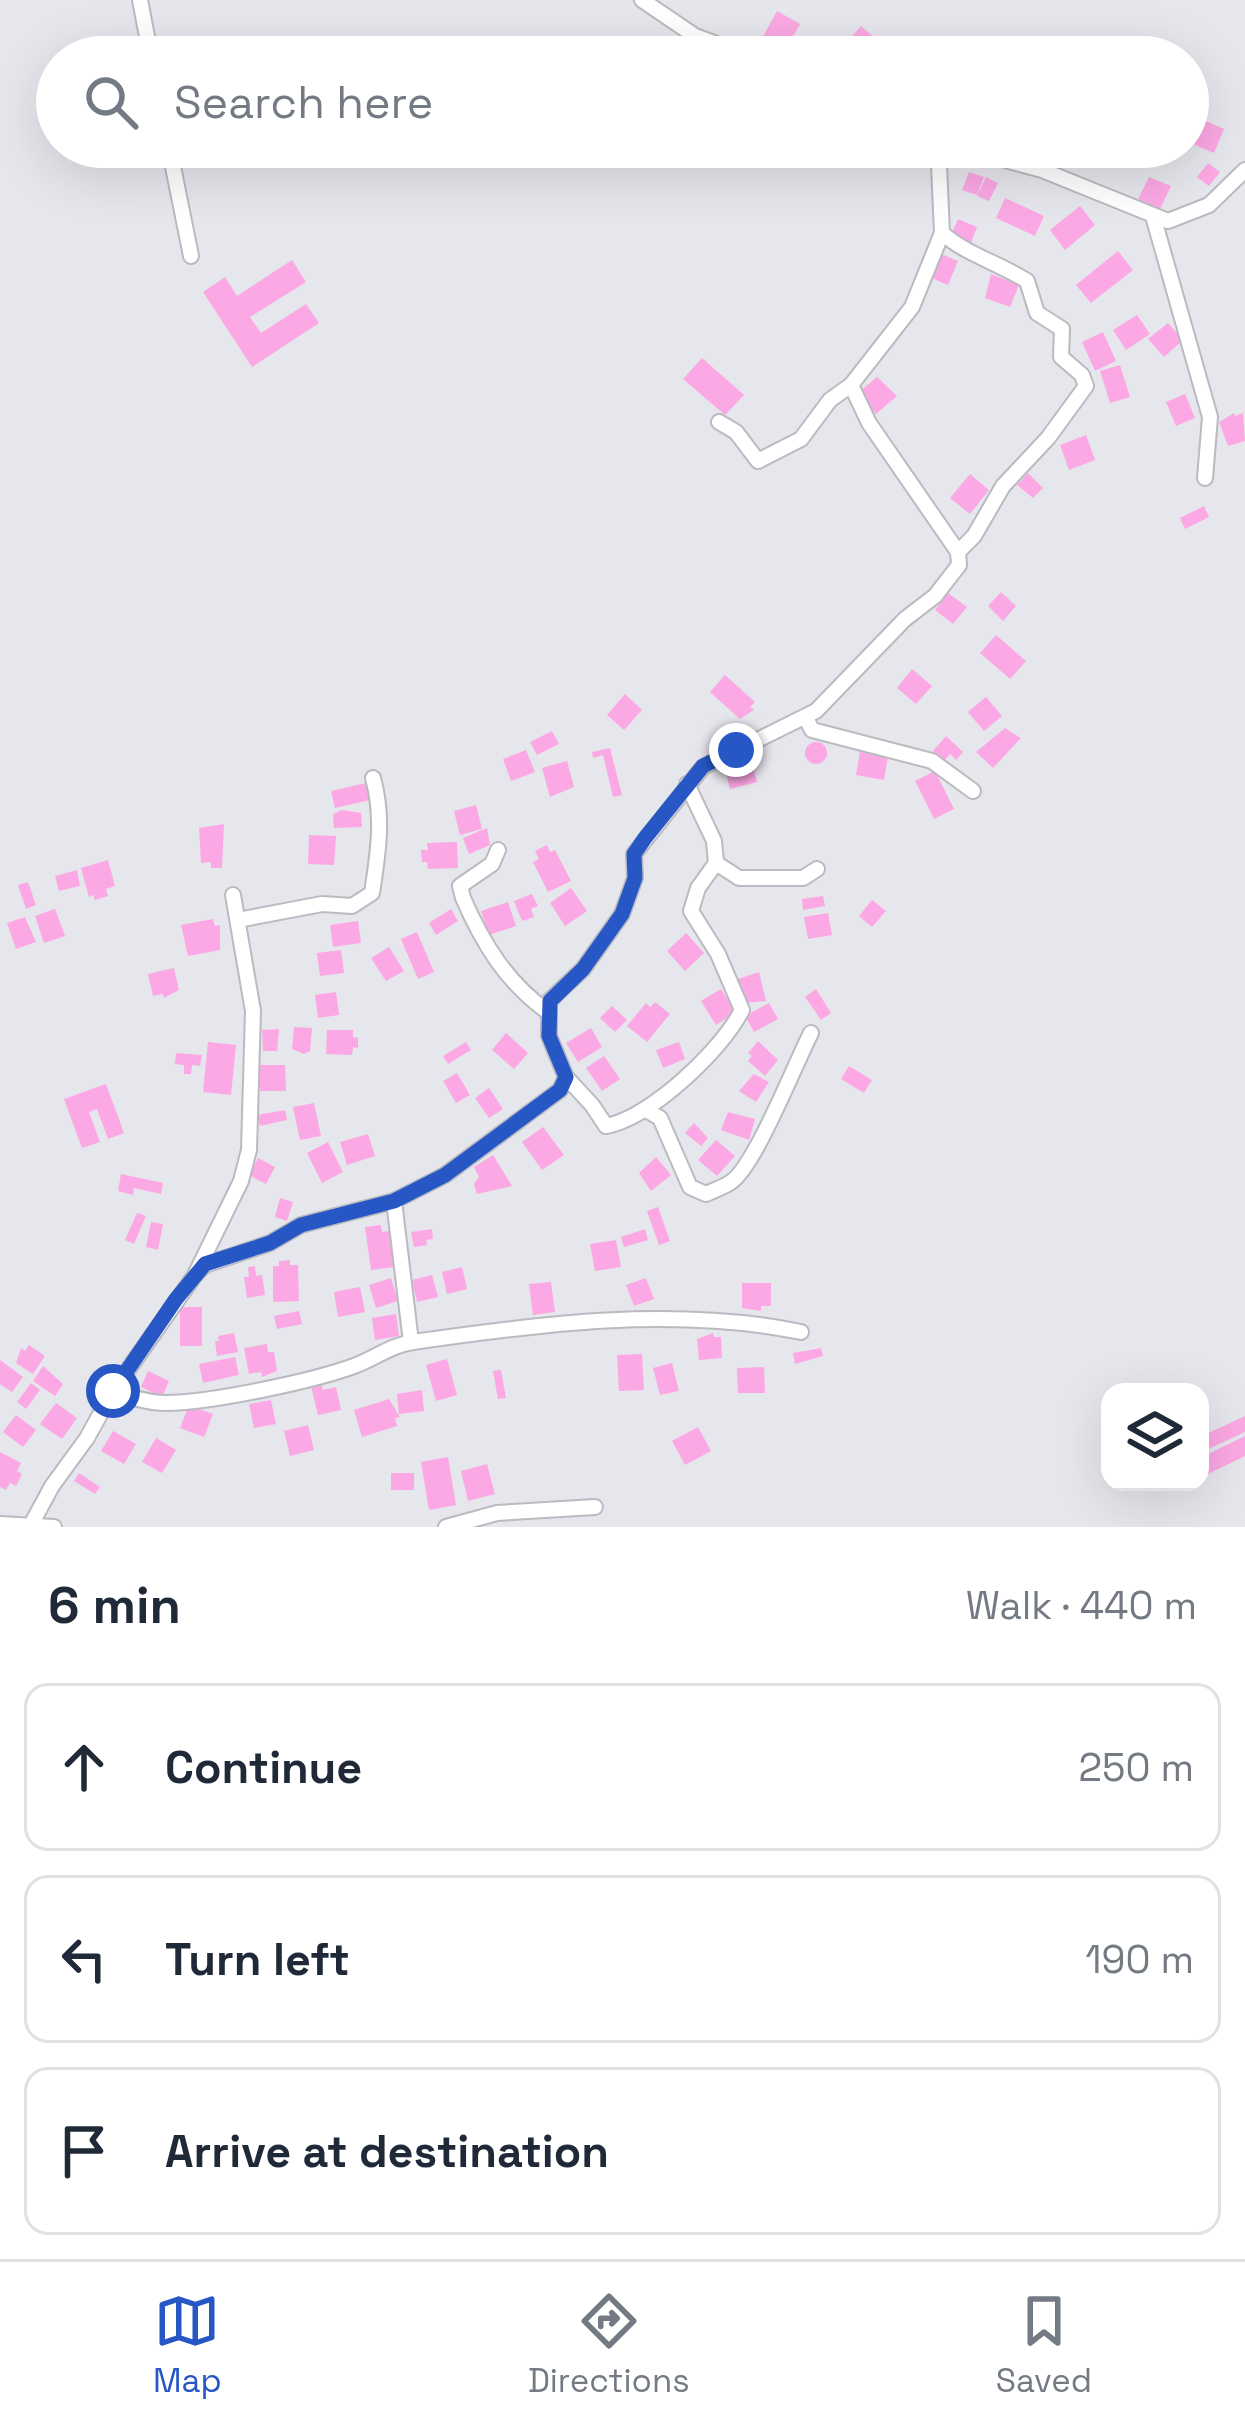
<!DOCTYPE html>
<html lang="en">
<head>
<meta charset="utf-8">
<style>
	:root { --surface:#fff; --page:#f6f6f7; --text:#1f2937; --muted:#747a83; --line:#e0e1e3; --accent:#2757c5 }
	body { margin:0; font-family:"Space Grotesk",sans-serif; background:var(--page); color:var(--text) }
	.controls { position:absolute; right:36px; bottom:36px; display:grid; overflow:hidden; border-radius:24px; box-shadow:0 12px 48px #0002 }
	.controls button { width:108px; height:108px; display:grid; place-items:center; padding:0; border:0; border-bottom:3px solid var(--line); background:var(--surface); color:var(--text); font:60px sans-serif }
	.stop { position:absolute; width:36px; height:36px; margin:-27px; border:9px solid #2757c5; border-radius:50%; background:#fff }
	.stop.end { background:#2757c5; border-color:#fff; box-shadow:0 3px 12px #0008 }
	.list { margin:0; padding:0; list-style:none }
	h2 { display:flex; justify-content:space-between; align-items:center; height:156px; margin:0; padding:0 48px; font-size:51px }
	h2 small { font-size:39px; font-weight:400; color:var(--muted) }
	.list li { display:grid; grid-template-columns:78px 1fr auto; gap:36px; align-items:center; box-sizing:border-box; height:168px; margin:0 24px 24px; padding:0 24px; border:3px solid var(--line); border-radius:24px }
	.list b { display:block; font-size:45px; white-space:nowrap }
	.list em { font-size:39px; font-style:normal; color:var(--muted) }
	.icon { flex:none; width:66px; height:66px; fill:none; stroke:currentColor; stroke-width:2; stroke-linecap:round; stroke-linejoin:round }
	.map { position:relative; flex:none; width:1245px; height:1527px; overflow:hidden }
	.search { position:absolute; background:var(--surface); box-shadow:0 12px 48px #0002; left:36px; right:36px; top:36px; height:132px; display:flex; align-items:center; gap:30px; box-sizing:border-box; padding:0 42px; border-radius:66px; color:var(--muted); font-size:45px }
	.sheet { height:732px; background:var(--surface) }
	nav { display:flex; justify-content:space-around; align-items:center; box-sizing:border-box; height:168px; border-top:3px solid var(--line); background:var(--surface); font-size:33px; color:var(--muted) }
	nav a { display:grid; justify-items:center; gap:6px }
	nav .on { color:var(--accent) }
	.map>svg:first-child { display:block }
</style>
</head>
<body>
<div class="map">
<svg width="1245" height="1527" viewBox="0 0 1245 1527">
	<rect width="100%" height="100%" fill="#e6e6ed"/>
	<g fill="#fca8e4">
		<path d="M777,11L800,24L784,53L761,40Z"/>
		<path d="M861,26L882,44L871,57H853L858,51L847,42Z"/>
		<path d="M1197,117L1224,129L1214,153L1188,142Z"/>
		<path d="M1208,163L1220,172L1209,186L1197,177Z"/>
		<path d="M969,172L984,177L977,195L962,190Z"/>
		<path d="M986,177L998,183L989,201L977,196Z"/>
		<path d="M1149,177L1171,186L1160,209L1138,199Z"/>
		<path d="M1005,198L1044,216L1035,236L996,218Z"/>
		<path d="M1080,206L1095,225L1065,250L1050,230Z"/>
		<path d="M958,219L977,227L971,243L951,235Z"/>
		<path d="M1118,251L1133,270L1091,303L1076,285Z"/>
		<path d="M939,253L958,261L948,285L929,277Z"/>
		<path d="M292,260L306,282L250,317L261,333L306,304L319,323L252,367L203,292L225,277L237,296Z"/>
		<path d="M991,274L1019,285L1010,307L985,298Z"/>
		<path d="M1137,315L1150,334L1126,350L1113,330Z"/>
		<path d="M1168,323L1183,340L1164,357L1148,339Z"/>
		<path d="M1103,332L1116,361L1095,371L1082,342Z"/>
		<path d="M702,358L744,395L725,415L683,379Z"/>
		<path d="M1120,365L1130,397L1110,403L1100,371Z"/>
		<path d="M877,377L897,396L876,414L858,393Z"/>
		<path d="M1185,394L1195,418L1176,426L1166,402Z"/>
		<path d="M1234,413L1235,416L1243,413L1245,441L1228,446L1219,422Z"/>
		<path d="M1086,435L1095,460L1069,470L1060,445Z"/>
		<path d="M1028,473L1043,488L1033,498L1017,485Z"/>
		<path d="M970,474L989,490L970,514L950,498Z"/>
		<path d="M1204,506L1209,517L1185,529L1180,518Z"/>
		<path d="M1001,592L1016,606L1003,621L988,606Z"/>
		<path d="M948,593L967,607L953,624L935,610Z"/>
		<path d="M996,635L1026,661L1010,679L980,653Z"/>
		<path d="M912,669L932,686L916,704L897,688Z"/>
		<path d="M725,675L755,702L750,707L754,710L740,719L710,692Z"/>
		<path d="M625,694L642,710L624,730L607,715Z"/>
		<path d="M986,697L1002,716L984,731L968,712Z"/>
		<path d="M1005,728L1021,738L993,768L976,752Z"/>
		<path d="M552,731L559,744L537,755L530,742Z"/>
		<path d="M946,736L963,752L956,760L950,754L944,761L933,751Z"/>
		<circle cx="816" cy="753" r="11"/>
		<path d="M610,748L622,795L613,797L603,755L593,758L592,752Z"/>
		<path d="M526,750L535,772L511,781L503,759Z"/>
		<path d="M860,752L888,756L884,780L856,775Z"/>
		<path d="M751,760L757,782L730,789L724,767Z"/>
		<path d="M567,761L574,787L550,797L542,768Z"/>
		<path d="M935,771L954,809L934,819L915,781Z"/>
		<path d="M366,783L370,800L335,808L331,791Z"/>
		<path d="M476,805L482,829L460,835L454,811Z"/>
		<path d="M342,810L361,813L362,827L334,828L333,814Z"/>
		<path d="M224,824L222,868H211V862L201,863L199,828Z"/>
		<path d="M487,828L490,845L469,854L463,838Z"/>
		<path d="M309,835L336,836L334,865L308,864Z"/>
		<path d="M457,842L458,868L428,869L427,862H422L421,850H428L427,843Z"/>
		<path d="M547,845L550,852L555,850L571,881L548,892L533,862L539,859L535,851Z"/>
		<path d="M108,860L115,886L106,889L108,896L95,900L93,895L89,897L81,868Z"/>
		<path d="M77,870L80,886L59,891L55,876Z"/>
		<path d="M28,882L36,905L26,909L18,885Z"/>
		<path d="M571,888L587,911L565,926L550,903Z"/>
		<path d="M532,894L538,906L531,909L534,917L522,921L514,901Z"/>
		<path d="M823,896L825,906L803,910L802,899Z"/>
		<path d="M872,900L886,911L872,927L859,916Z"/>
		<path d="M508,902L516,926L489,935L481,911Z"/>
		<path d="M55,909L65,936L44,943L35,916Z"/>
		<path d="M451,909L458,921L436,935L429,923Z"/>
		<path d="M828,913L832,935L808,939L804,917Z"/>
		<path d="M25,917L36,942L16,949L7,923Z"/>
		<path d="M213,919L215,926L220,925V950L188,956L181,925Z"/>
		<path d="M358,921L361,943L333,947L330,925Z"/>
		<path d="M417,932L434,972L418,979L401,939Z"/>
		<path d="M686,933L704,953L685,971L667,951Z"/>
		<path d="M389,947L404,971L386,981L371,958Z"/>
		<path d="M341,950L344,973L320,976L317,953Z"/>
		<path d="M174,968L179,990L164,998L163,994L153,996L148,974Z"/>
		<path d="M759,972L766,1001L745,1003L738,979Z"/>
		<path d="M721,989L736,1012L716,1025L701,1001Z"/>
		<path d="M816,989L831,1013L821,1020L805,997Z"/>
		<path d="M336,992L339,1015L318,1018L315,995Z"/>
		<path d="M655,1002L670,1014L647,1042L627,1026L646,1003L650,1007Z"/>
		<path d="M769,1003L778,1019L754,1032L745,1016Z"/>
		<path d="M612,1006L627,1020L615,1032L600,1018Z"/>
		<path d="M294,1027L312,1028L310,1051L304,1054L292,1049Z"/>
		<path d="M591,1028L602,1047L578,1062L566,1043Z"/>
		<path d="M279,1029L277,1051H263L262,1030Z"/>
		<path d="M327,1030H353V1037L358,1038V1048L353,1047L352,1055L326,1054Z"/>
		<path d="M506,1033L528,1053L514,1069L492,1050Z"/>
		<path d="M758,1041L778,1060L765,1076L748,1061L752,1056L748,1053Z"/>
		<path d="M208,1042L236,1045L231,1095L203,1092Z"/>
		<path d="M466,1042L471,1050L448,1064L443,1056Z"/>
		<path d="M679,1042L685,1059L663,1068L656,1050Z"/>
		<path d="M176,1053L202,1055L200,1066L192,1065L191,1074H184V1065L175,1064Z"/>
		<path d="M604,1056L620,1079L602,1091L586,1068Z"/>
		<path d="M260,1065H285L286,1091H260Z"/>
		<path d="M849,1066L872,1080L864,1093L841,1079Z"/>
		<path d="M457,1073L470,1095L456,1103L443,1081Z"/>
		<path d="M754,1074L769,1082L756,1102L739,1091Z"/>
		<path d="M106,1084L124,1133L108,1139L97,1109L89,1112L100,1142L82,1148L64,1099Z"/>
		<path d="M489,1088L503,1109L489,1118L475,1098Z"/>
		<path d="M314,1103L321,1136L300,1140L293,1107Z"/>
		<path d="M285,1110L287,1120L260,1126L257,1115Z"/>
		<path d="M728,1112L755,1119L749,1140L721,1130Z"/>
		<path d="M694,1123L708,1138L701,1146L685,1133Z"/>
		<path d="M543,1127L564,1155L542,1170L522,1142Z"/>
		<path d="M368,1134L375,1156L347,1165L340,1142Z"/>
		<path d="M716,1140L735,1156L717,1176L698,1160Z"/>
		<path d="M328,1142L343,1172L322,1183L307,1153Z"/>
		<path d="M493,1155L512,1186L477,1194L474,1184L479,1177L474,1167Z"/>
		<path d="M656,1157L671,1175L651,1191L639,1173Z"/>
		<path d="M258,1158L275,1167L266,1184L249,1175Z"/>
		<path d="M121,1174L163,1183L161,1194L134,1188L133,1195L118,1191Z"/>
		<path d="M280,1198L293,1202L287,1221L275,1217Z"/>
		<path d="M658,1207L670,1241L659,1245L647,1211Z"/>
		<path d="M137,1213L146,1216L134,1244L125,1240Z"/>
		<path d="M151,1222L163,1224L158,1250L146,1247Z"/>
		<path d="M381,1225L382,1232L390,1231L394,1267L371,1270L365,1227Z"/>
		<path d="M432,1229L433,1239L426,1240L427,1245L414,1247L411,1232Z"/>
		<path d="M645,1229L648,1240L624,1247L621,1237Z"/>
		<path d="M616,1240L621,1267L595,1271L590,1244Z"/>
		<path d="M290,1260V1265H298L299,1301L273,1302V1266H279V1261Z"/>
		<path d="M255,1266L256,1276L262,1275L265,1295L247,1298L244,1277H249L248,1267Z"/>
		<path d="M462,1267L467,1289L447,1294L442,1272Z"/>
		<path d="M432,1275L438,1297L417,1302L412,1280Z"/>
		<path d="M391,1278L398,1301L376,1308L369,1285Z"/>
		<path d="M646,1278L654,1299L634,1306L626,1285Z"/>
		<path d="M551,1282L555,1312L533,1315L529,1284Z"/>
		<path d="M742,1283H771V1306H761V1311L742,1308Z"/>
		<path d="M360,1287L365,1312L338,1317L334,1292Z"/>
		<rect x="180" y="1307" width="22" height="39"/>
		<path d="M299,1311L302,1324L277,1329L274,1316Z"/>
		<path d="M396,1314L399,1336L375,1340L372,1318Z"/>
		<path d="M234,1333L238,1352L217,1356L215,1341H219L218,1336Z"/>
		<path d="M713,1333L714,1337H721L722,1358L699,1360L697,1339Z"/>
		<path d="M267,1344L268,1352H274L277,1371L262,1377L261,1372L249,1374L244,1348Z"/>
		<path d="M29,1345L45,1356L33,1374L16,1363L21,1348L25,1351Z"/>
		<path d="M821,1348L823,1356L795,1364L793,1353Z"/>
		<path d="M642,1354L644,1390L619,1391L617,1355Z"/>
		<path d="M235,1357L239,1375L203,1383L199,1364Z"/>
		<path d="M447,1359L457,1395L436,1401L426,1365Z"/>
		<path d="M0,1360L23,1377L12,1392L0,1384Z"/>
		<path d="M672,1363L679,1391L660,1395L653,1368Z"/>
		<path d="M43,1366L63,1384L55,1396L33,1381Z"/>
		<path d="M764,1367L765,1393H738L737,1368Z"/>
		<path d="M501,1370L506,1398L498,1399L493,1371Z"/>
		<path d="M148,1371L169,1381L162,1397L141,1387Z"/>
		<path d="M31,1383L40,1390L26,1409L17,1402Z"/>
		<path d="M321,1384L323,1390L336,1387L341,1410L318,1415L311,1386Z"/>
		<path d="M422,1390L424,1411L399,1414L397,1394Z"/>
		<path d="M389,1399L400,1417L395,1418L397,1426L362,1437L354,1410Z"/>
		<path d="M271,1400L276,1424L254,1428L249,1404Z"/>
		<path d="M56,1403L77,1418L62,1439L40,1424Z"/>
		<path d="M189,1405L213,1414L204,1437L180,1428Z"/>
		<path d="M16,1415L36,1430L23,1447L3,1432Z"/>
		<path d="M1245,1416V1432L1200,1453V1437Z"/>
		<path d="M308,1425L314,1450L290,1456L284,1431Z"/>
		<path d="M698,1427L711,1451L685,1465L672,1441Z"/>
		<path d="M113,1431L136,1444L124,1464L101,1451Z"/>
		<path d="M1245,1436V1456L1200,1478V1458Z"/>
		<path d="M156,1438L176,1450L162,1473L142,1462Z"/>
		<path d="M0,1452L21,1463L17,1471L22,1474L16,1486L10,1483L6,1490L0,1487Z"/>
		<path d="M448,1457L456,1505L429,1510L421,1462Z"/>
		<path d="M487,1464L495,1494L468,1501L461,1471Z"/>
		<path d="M79,1473L100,1487L95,1494L74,1481Z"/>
		<rect x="391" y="1473" width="23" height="17"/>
	</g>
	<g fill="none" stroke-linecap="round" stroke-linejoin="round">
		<defs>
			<g id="street">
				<path d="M140,0L151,57"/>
				<path d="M642,0L695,36L752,57"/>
				<path d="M169,147L191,256"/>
				<path d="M957,147L1042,170L1168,221L1209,205L1245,170"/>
				<path d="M1153,216L1210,417L1205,478"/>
				<path d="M851,385L912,307L942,233"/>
				<path d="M719,422L736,432L758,461L801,439L830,400L851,385L869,423L958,552L974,536L1003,486L1048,438L1086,386L1082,375L1061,357L1062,329L1037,313L1027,281C999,263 967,255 942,233L939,165L948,147"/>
				<path d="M806,718L812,730L932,761L973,791"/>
				<path d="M498,850L492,864L460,886L463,898C483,944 507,983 548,1012"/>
				<path d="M716,863L739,878H803L817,869"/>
				<path d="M238,920L322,904L352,906L372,893C378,853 384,818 373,778"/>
				<path d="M566,1077L592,1105L606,1126C650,1118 722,1050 742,1010L718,954L691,911L698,888L716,863L714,841L687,784"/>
				<path d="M646,1110L660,1118L690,1187L706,1194C714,1190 724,1187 731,1182C755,1166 795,1064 811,1033"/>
				<path d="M394,1201L411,1342"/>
				<path d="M195,1275L205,1265L270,1243L301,1225L394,1201L445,1175L560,1090L566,1077L549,1036V1001L583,969L622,914L635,878L634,854L703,767L816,711L905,619L935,596L959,565L958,552"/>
				<path d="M113,1391C130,1397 148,1403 166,1403C210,1403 313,1381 354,1366C374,1359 391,1345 413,1342C538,1324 675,1306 801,1332"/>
				<path d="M0,1524L54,1527"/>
				<path d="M31,1525L52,1486L87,1438L113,1391L195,1275L241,1181L249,1150L253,1011L233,895"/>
				<path d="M446,1527L497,1513L595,1507"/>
			</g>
		</defs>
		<use href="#street" stroke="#babac1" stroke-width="18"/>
		<use href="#street" stroke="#fff" stroke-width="14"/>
	</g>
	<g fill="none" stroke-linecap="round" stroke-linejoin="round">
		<path stroke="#2757c5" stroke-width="15" d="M113,1391L176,1299L205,1264L270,1243L301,1225L394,1201L445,1175L560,1090L566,1077L549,1036L550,1001L583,969L622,914L635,878L634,854L645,838L703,766L736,750"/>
	</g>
</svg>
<div class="controls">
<button><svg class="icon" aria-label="layers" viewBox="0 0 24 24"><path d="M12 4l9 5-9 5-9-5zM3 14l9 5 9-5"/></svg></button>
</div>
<div class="stop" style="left:113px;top:1391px"></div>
<div class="stop end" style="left:736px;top:750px"></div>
<div class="search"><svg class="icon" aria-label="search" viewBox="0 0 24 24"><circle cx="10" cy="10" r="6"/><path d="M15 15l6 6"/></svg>Search here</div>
</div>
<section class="sheet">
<h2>6 min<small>Walk · 440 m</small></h2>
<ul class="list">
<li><svg class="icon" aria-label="ahead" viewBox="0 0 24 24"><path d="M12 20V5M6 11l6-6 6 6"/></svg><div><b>Continue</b></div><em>250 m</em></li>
<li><svg class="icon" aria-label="left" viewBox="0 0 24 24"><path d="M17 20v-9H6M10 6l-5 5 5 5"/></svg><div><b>Turn left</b></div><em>190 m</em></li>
<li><svg class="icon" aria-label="arrive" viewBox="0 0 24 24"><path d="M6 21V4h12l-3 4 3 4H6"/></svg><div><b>Arrive at destination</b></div></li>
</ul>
</section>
<nav>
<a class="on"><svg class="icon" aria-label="map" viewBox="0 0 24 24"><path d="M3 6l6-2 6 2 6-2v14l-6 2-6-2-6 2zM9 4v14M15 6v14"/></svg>Map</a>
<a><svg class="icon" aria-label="directions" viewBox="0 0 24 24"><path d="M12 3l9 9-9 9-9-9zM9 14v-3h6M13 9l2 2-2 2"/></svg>Directions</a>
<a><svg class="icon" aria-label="saved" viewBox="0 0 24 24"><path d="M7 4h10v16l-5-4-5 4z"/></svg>Saved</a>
</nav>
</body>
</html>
